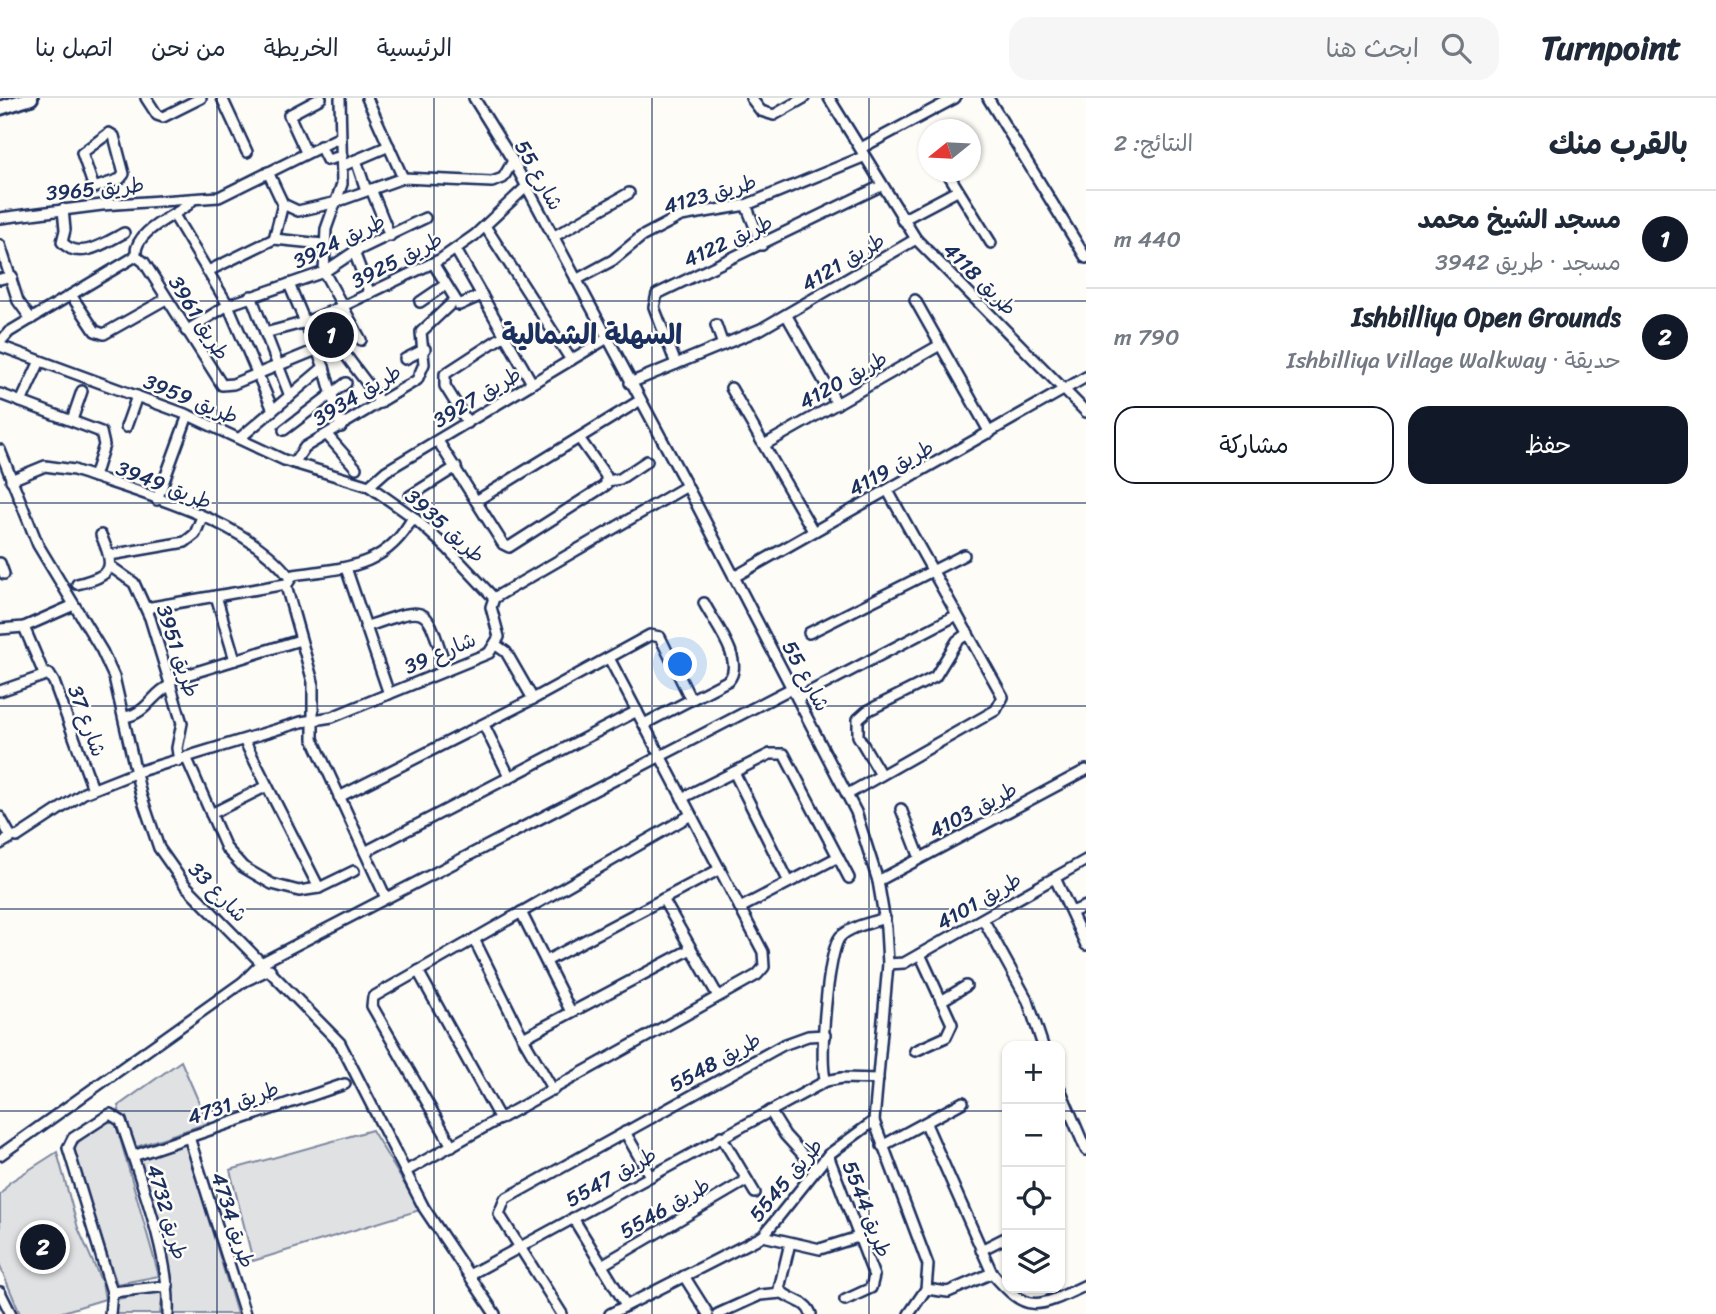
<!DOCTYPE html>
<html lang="ar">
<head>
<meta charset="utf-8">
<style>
	:root { --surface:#fff; --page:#f6f6f7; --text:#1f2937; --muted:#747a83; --line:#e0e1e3; --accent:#111827 }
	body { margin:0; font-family:Sriracha,"Playpen Sans Arabic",sans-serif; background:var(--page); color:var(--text); direction:rtl }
	.controls { position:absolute; right:21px; bottom:21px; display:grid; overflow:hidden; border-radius:14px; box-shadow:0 2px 5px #0004 }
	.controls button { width:63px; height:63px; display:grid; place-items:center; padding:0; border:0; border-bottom:2px solid var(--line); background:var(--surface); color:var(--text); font:35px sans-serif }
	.compass { position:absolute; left:918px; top:21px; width:63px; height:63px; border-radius:50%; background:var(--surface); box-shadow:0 2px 5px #0004; rotate:252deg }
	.you { position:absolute; left:681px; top:567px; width:24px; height:24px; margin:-18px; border:5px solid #fff; border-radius:50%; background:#1a73e8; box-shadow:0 0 0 10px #1a73e833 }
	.badge { display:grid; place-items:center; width:46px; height:46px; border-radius:50%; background:var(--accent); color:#fff; font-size:23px; font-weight:700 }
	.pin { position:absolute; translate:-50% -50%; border:4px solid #fff; box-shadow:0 2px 7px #0006 }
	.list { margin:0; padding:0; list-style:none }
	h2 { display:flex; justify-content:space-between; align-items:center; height:91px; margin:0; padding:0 28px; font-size:30px }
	h2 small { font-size:23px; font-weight:400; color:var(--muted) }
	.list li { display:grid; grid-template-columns:46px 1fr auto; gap:21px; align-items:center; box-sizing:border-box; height:98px; padding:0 28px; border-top:2px solid var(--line) }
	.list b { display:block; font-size:26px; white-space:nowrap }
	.list p { margin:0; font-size:23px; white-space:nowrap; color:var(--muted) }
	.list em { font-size:23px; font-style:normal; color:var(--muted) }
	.actions { display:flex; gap:14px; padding:21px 28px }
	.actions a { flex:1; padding:16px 0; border:2px solid var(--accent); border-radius:21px; text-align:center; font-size:24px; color:var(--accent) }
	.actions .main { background:var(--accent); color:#fff }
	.icon { flex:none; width:38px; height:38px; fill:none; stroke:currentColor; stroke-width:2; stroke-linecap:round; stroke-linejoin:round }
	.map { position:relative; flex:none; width:1086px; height:1216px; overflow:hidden; direction:ltr }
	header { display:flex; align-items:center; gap:42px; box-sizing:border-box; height:98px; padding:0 35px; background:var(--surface); border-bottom:2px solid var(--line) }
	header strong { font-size:33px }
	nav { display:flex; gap:38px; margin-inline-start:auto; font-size:24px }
	.search { width:490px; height:63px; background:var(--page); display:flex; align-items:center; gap:18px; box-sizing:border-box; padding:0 24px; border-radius:21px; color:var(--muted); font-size:26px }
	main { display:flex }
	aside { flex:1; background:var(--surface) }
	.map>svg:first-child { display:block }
</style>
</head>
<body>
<header>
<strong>Turnpoint</strong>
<div class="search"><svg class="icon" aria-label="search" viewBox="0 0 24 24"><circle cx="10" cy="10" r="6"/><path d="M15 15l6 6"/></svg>ابحث هنا</div>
<nav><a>الرئيسية</a><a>الخريطة</a><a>من نحن</a><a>اتصل بنا</a></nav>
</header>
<main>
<aside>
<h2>بالقرب منك<small>النتائج: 2</small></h2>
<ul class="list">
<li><span class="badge">1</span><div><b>مسجد الشيخ محمد</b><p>مسجد · طريق 3942</p></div><em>440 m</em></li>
<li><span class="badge">2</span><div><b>Ishbilliya Open Grounds</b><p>حديقة · Ishbilliya Village Walkway</p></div><em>790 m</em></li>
</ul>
<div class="actions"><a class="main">حفظ</a><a>مشاركة</a></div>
</aside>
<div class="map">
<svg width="1086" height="1216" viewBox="0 0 1086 1216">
	<rect width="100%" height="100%" fill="#fdfcf7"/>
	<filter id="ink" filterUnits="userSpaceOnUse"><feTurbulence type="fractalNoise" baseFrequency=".0143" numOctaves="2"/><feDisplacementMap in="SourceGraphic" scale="14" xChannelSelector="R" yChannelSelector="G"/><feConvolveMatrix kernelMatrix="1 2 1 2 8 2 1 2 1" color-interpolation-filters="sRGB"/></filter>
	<g filter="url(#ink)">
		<g fill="#e0e1e3" stroke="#7e88a0" stroke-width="2">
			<path d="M181,963L208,1025L130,1051L118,1008Z"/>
			<path d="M105,1021L116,1026L159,1178L117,1186L73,1056L78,1044Z"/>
			<path d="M372,1032L420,1112L253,1163L230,1072Z"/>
			<path d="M186,1046L237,1216H171L172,1180L139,1060Z"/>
			<path d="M57,1054L78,1130L102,1185L105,1201L56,1216H20L0,1168V1097L10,1084Z"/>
			<path d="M163,1193L160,1216H115L117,1201Z"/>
		</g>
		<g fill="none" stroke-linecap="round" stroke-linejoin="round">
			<defs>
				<g id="street">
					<path d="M146,0L157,17L163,19L201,0"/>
					<path d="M222,0L247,54"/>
					<path d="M340,0L342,86L326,131L324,174L361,242"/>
					<path d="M367,0L403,80"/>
					<path d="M474,0L513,63L687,388L856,714L878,783L886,830L888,866L874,1023L928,1167L926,1191L909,1216"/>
					<path d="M751,0L761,13L774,17L804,0"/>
					<path d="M829,0L916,141L1086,314"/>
					<path d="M988,0L1086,160"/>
					<path d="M109,35L114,38L124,76L120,81L94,90L82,55Z"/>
					<path d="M320,48L327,62L342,58"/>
					<path d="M861,50L955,0"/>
					<path d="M306,54L289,17L321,0"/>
					<path d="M356,62L366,92"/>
					<path d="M342,68L389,48"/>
					<path d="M268,74L283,106L298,113L333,105L403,80L492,84L503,80L513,63"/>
					<path d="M947,74L991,145"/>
					<path d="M371,91L390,138"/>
					<path d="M746,107L762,147"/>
					<path d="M63,111L65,132L62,144C79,164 106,144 124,135"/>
					<path d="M174,117L228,207L273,312"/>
					<path d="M0,120L102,107L219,99L340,39"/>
					<path d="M902,122L957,93"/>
					<path d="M485,128L571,262"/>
					<path d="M553,139L629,95"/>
					<path d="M274,141L283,106"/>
					<path d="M0,147L18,203L31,221"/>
					<path d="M456,152L532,285"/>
					<path d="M354,154L370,196"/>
					<path d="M136,158L144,164L222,287L233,286L316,252L355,232"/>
					<path d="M433,165L459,207L482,197"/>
					<path d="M208,173L274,141L323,146"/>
					<path d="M0,181L12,178"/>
					<path d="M576,182L613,162L641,139L681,118L746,107L863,59"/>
					<path d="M289,186L324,269L341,329"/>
					<path d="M71,197L95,233L104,236L166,201"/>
					<path d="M251,198L290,298"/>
					<path d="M915,202L990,335"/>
					<path d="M420,204L445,187"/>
					<path d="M787,218L837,306"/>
					<path d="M716,227L723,247"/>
					<path d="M186,233L228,207L324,174L354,154L425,120"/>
					<path d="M265,235L306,224L341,209L441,161L475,137L526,89"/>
					<path d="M336,242C349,265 367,282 380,305"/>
					<path d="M0,244L9,234L136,158C133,134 172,119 188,107L193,101"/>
					<path d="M0,248L188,317L284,362L369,388L413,419L447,450L494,500"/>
					<path d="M405,261L425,251"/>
					<path d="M676,266L654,209L657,196L881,88"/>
					<path d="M630,285L761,231L916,141"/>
					<path d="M731,290L813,433"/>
					<path d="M0,296L101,334L104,347L94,379"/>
					<path d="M21,304L40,263"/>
					<path d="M72,322L82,293"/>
					<path d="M468,325L445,288V276L505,237"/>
					<path d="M126,329L137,298"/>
					<path d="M284,332L346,285"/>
					<path d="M327,337L356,370"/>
					<path d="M240,340L324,269"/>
					<path d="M438,343L503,446L509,449L606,387V378L579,340"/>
					<path d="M764,347L940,247"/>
					<path d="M0,352L38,447L102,553L114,579L141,697L159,750L185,787L340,945L424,1110L495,1216"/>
					<path d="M294,365L305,349L417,282L424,266L421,234L455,202"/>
					<path d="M11,382L45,368L74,372C141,396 247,421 290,480"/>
					<path d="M607,383L620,381L647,363"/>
					<path d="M369,388L386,373L606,241"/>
					<path d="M410,398L456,369"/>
					<path d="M157,402L188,317"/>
					<path d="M476,403L639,303"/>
					<path d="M110,457L185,444L195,436L202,419"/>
					<path d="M0,465L4,476"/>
					<path d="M110,468L134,485L150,520L182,625L177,650L179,663"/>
					<path d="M346,470L389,596"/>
					<path d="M734,479L1086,279"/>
					<path d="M77,486C113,477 116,471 101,437"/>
					<path d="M216,498L286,486"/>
					<path d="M146,510L216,498L235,562"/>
					<path d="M24,529L44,576"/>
					<path d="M365,529C433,506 424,506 447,572"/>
					<path d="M0,531L24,529L74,507"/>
					<path d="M809,535L964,457"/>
					<path d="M496,547L506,554L533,601"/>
					<path d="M170,582L300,542"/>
					<path d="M0,593L49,576L54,584L93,691"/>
					<path d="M798,600L957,517"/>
					<path d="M125,619C148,615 152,595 171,587"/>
					<path d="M644,626L729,582C745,562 714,525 704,505"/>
					<path d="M484,627L510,680"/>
					<path d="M244,642L319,790"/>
					<path d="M187,661L226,750L243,769L272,786L299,793L319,790L354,773"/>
					<path d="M734,674L789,784"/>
					<path d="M881,677L858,638V621L867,613L935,579L957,543L968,535"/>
					<path d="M848,696L996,612L1003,599L888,393"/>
					<path d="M339,699L533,601L650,537L660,539L691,602"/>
					<path d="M682,700L770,656H784L849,780"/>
					<path d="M901,711L920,760"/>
					<path d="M211,716L267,688"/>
					<path d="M0,719L10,737L17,739L84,695L137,674L301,624L332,619L489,555L499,539L491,509L494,500L687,388"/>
					<path d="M0,746L12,739"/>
					<path d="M365,754L637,613"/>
					<path d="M1055,780L1086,847"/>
					<path d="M878,783L1086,672"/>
					<path d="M386,800L313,641V584L286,488L293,477C345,470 386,470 413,419"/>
					<path d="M663,801L718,898"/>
					<path d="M740,810L838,759"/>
					<path d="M521,814L571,914"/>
					<path d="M1072,814L1086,808"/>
					<path d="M983,821L1028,903L1043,948"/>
					<path d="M474,841L523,940L553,992"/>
					<path d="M546,863L720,771"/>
					<path d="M888,866L904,865L1086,762"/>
					<path d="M418,873L500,1021"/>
					<path d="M243,884L270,871"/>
					<path d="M941,903L966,888"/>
					<path d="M523,940L691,851"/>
					<path d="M915,953L946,939L952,926L920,856"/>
					<path d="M826,983C818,966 828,853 840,839C851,828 871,825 885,820"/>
					<path d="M1060,991L1086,1052"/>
					<path d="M770,1013L785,1037L815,1070"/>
					<path d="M926,1026L992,1175C1027,1216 1036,1211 1086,1187"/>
					<path d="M625,1034L650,1078"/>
					<path d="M721,1038L755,1095"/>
					<path d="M189,1039L245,1216"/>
					<path d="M452,1048L372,908L373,899L691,717"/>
					<path d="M882,1048L963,1004"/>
					<path d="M0,1057L243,884L263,864L792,590"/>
					<path d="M828,1057L874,1178L871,1190L845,1202"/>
					<path d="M133,1058L345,986"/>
					<path d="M406,1073L757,877L764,869L763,854L609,560"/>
					<path d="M573,1120L626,1207"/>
					<path d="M763,1138L820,1151L858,1139"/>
					<path d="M790,1145L779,1191C788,1203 806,1201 811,1216"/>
					<path d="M981,1152L1007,1139"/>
					<path d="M602,1167L747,1082"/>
					<path d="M469,1177L826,983L842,980L878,981"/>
					<path d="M684,1178L708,1216"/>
					<path d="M926,1191L948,1194L992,1175"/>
					<path d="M0,1194L11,1216"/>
					<path d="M112,1194L168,1188"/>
					<path d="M110,1216L112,1194L68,1050L73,1040L110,1016L121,1023C139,1078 171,1159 168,1216"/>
					<path d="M562,1216L499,1116L505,1101L783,947L808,938L825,937"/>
					<path d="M610,1216L763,1138L828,1057L874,1023"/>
					<path d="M718,1216L760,1197L782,1195"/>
				</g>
				<path id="secondary" d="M0,10L31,0"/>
			</defs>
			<use href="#street" stroke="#1b2f5e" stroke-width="14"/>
			<use href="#secondary" stroke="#1b2f5e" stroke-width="18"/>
			<use href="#street" stroke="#fdfcf7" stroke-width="9"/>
			<use href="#secondary" stroke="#fdfcf7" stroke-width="12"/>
		</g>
	</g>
	<path fill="none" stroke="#1b2f5e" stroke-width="2" stroke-opacity="0.55" d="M217,0V1216M434,0V1216M652,0V1216M869,0V1216M0,203H1086M0,405H1086M0,608H1086M0,811H1086M0,1013H1007M1060,1013H1086"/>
	<g text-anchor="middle" stroke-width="5" stroke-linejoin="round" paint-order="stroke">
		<g font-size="21" fill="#1b2f5e" stroke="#fdfcf7">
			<text transform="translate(539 77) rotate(61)" y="7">شارع 55</text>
			<text transform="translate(95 91) rotate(-5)" y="7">طريق 3965</text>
			<text transform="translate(710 96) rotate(-16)" y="7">طريق 4123</text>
			<text transform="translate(339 143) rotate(-26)" y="7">طريق 3924</text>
			<text transform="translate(728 143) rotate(-25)" y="7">طريق 4122</text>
			<text transform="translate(397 162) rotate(-27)" y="7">طريق 3925</text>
			<text transform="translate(843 164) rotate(-31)" y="7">طريق 4121</text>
			<text transform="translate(980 181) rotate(45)" y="7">طريق 4118</text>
			<text transform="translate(199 220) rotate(58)" y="7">طريق 3961</text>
			<text transform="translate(843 282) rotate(-29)" y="7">طريق 4120</text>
			<text transform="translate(357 297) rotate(-31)" y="7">طريق 3934</text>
			<text transform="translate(477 299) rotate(-31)" y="7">طريق 3927</text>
			<text transform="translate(191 301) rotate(22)" y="7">طريق 3959</text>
			<text transform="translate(891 370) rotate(-29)" y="7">طريق 4119</text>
			<text transform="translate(164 387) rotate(21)" y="7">طريق 3949</text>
			<text transform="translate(445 428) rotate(42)" y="7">طريق 3935</text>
			<text transform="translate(178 553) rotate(72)" y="7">طريق 3951</text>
			<text transform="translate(440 555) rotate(-23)" y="7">شارع 39</text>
			<text transform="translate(806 578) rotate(62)" y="7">شارع 55</text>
			<text transform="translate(87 623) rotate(70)" y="7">شارع 37</text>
			<text transform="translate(973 712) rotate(-28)" y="7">طريق 4103</text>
			<text transform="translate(218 794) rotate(46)" y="7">شارع 33</text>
			<text transform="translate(979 803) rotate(-30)" y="7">طريق 4101</text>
			<text transform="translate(715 964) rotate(-29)" y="7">طريق 5548</text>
			<text transform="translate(233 1005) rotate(-19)" y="7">طريق 4731</text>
			<text transform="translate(611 1079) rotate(-29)" y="7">طريق 5547</text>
			<text transform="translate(786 1082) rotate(-50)" y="7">طريق 5545</text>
			<text transform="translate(665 1110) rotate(-30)" y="7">طريق 5546</text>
			<text transform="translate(867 1111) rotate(69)" y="7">طريق 5544</text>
			<text transform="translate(167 1114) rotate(74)" y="7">طريق 4732</text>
			<text transform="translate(233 1122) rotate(72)" y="7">طريق 4734</text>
		</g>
		<g font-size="28" font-weight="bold" fill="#1b2f5e" stroke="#fdfcf7">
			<text x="592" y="246">السهلة الشمالية</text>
		</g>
	</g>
</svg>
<div class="controls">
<button>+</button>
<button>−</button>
<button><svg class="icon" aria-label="locate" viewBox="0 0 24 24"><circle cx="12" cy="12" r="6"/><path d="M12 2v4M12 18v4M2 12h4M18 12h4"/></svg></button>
<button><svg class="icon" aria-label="layers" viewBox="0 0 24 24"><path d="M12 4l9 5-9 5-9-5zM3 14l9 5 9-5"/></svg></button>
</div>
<svg class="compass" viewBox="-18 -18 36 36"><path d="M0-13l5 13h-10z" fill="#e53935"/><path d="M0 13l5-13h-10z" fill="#747a83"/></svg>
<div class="you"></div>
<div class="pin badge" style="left:331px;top:237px">1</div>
<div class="pin badge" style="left:43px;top:1149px">2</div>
</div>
</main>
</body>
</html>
